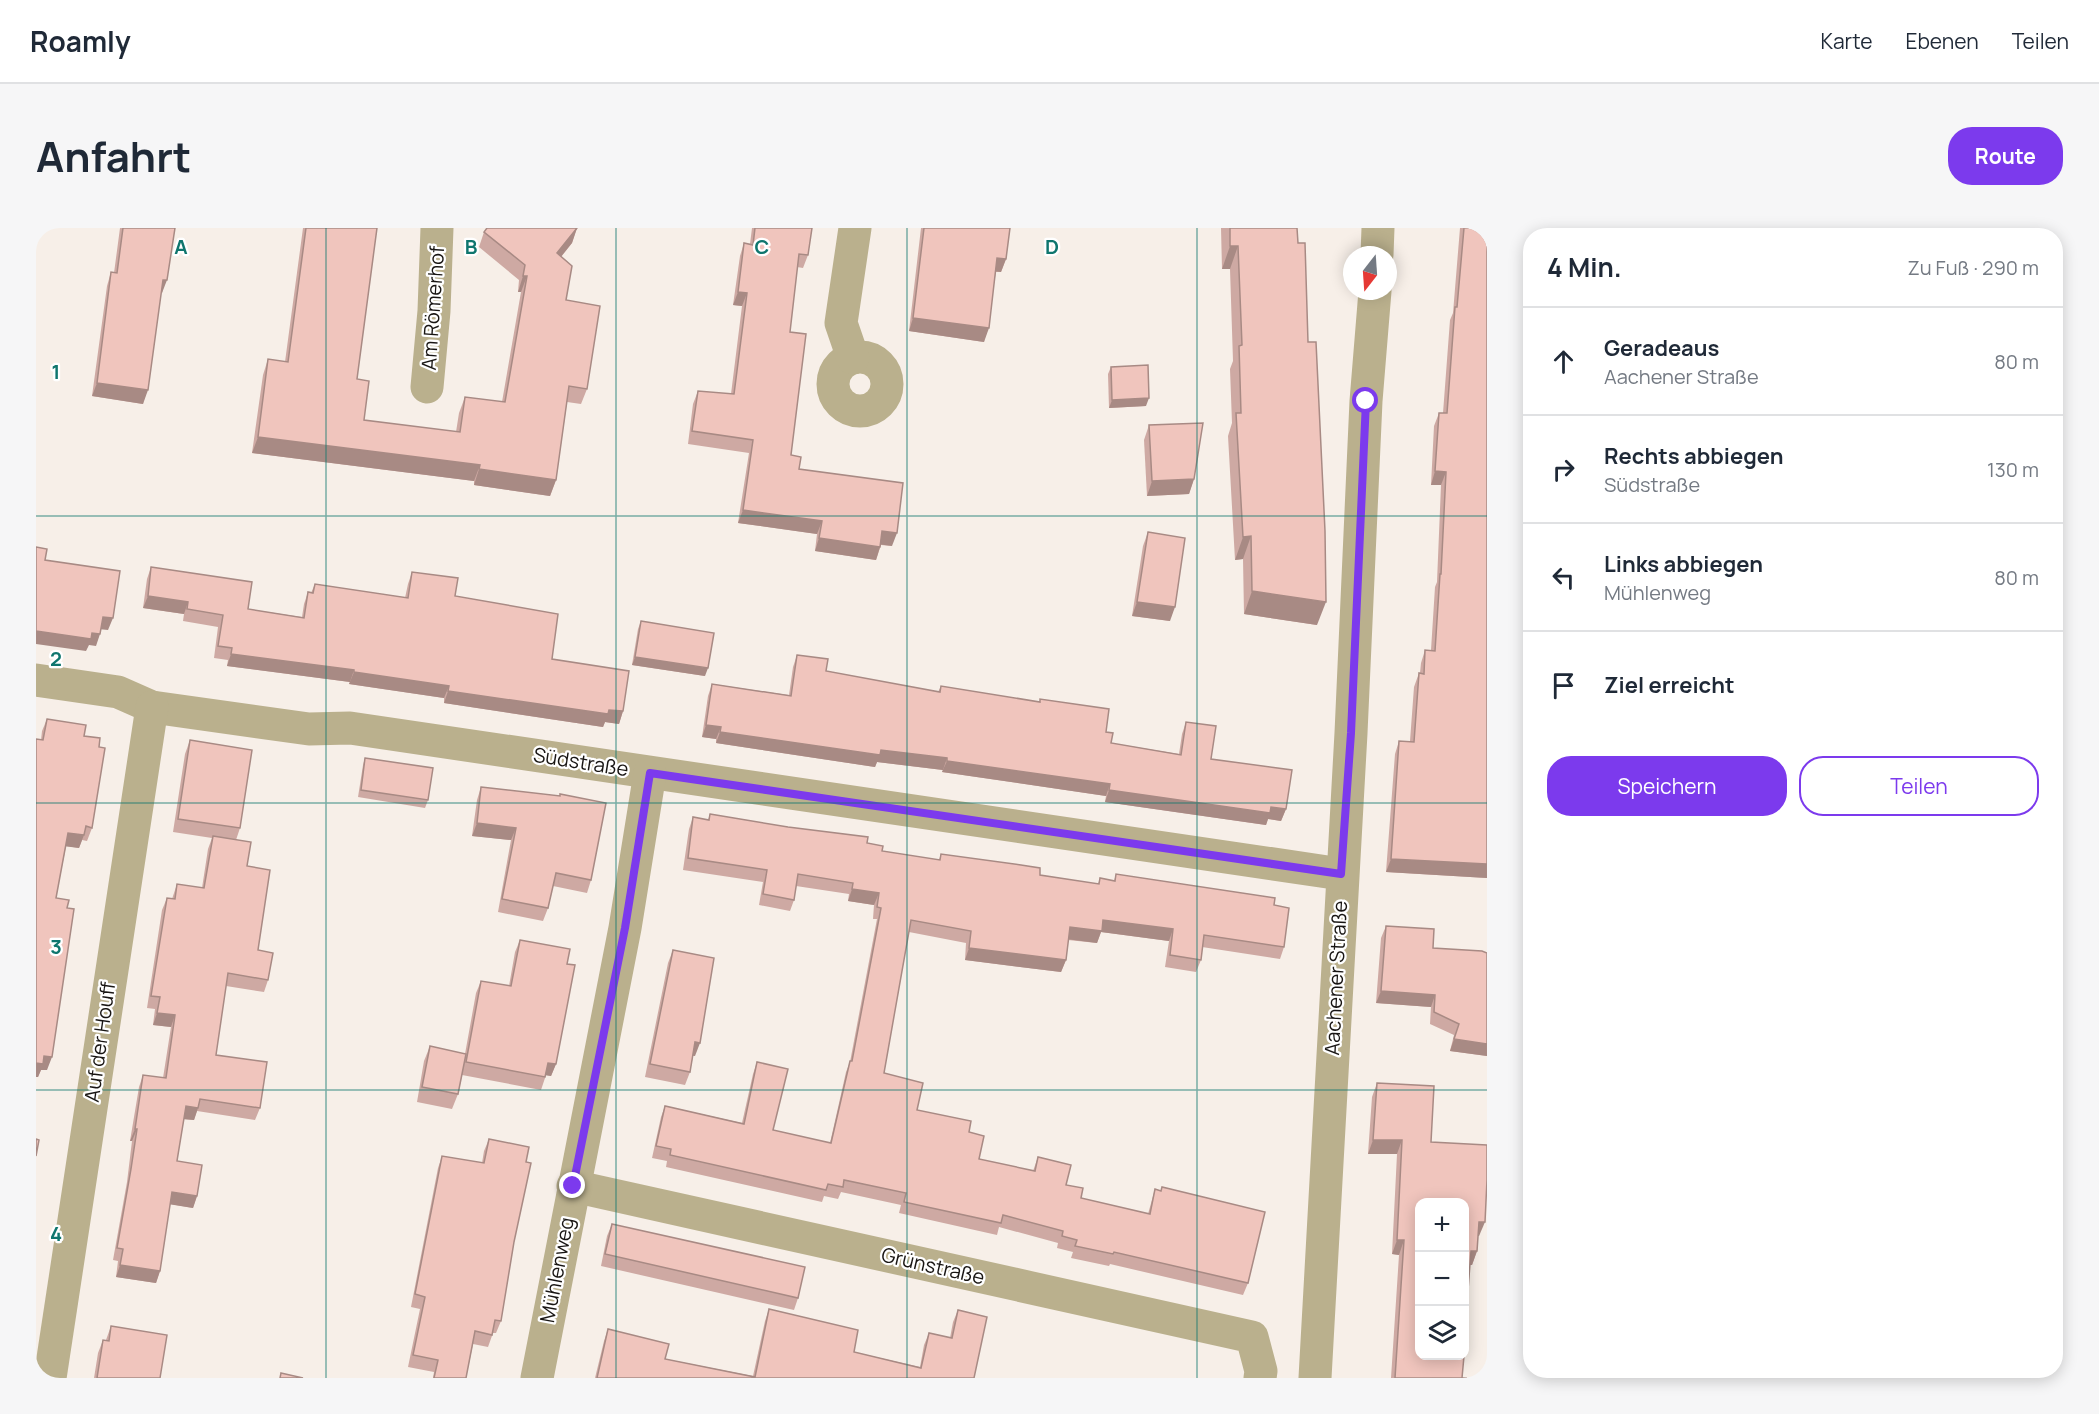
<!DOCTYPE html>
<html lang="de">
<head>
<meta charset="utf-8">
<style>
	:root { --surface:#fff; --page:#f6f6f7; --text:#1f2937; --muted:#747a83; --line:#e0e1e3; --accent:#7c3aed }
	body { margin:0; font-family:Manrope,sans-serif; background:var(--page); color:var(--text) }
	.controls { position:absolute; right:18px; bottom:18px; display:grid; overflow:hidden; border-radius:12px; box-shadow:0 3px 15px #0003 }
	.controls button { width:54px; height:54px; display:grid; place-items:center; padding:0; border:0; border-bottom:2px solid var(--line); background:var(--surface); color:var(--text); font:30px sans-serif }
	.compass { position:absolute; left:1307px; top:18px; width:54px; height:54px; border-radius:50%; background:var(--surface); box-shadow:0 3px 15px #0003; rotate:197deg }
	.stop { position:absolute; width:18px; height:18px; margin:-14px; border:4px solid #7c3aed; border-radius:50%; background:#fff }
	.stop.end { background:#7c3aed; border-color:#fff; box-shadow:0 2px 6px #0008 }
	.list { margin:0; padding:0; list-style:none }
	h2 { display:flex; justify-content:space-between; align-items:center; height:78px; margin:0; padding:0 24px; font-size:26px }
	h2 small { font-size:20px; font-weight:400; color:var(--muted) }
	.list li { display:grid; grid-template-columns:39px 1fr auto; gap:18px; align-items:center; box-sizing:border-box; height:108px; padding:0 24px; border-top:2px solid var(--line) }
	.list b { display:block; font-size:22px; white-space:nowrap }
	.list p { margin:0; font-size:20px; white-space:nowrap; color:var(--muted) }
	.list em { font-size:20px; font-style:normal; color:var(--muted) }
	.actions { display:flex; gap:12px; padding:18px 24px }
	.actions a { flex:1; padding:14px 0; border:2px solid var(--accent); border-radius:24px; text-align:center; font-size:21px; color:var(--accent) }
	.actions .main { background:var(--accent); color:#fff }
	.icon { flex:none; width:33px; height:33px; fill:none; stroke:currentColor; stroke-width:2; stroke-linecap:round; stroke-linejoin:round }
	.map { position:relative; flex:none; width:1451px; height:1150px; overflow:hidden; border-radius:24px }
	header { display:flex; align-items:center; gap:36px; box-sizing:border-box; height:84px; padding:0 30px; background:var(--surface); border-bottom:2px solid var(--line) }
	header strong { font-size:28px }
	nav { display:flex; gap:33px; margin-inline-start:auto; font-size:21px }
	.intro { display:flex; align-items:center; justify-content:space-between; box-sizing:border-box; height:144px; padding:0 36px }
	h1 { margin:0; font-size:42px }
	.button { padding:15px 27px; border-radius:24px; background:var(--accent); color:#fff; font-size:21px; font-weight:700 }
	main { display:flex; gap:36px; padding:0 36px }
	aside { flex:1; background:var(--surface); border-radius:24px; box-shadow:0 3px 15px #0003 }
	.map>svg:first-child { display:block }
</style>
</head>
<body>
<header>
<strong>Roamly</strong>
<nav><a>Karte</a><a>Ebenen</a><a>Teilen</a></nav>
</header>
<div class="intro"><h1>Anfahrt</h1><a class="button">Route</a></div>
<main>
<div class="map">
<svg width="1451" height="1150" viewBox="0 0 1451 1150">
	<rect width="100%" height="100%" fill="#f7efe8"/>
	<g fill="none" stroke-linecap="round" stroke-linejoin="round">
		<g stroke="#bab08d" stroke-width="33">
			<path d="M1341,27L1342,0"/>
			<circle cx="824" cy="156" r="27"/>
			<path d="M817,130L805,95L819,0"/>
			<path d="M391,159L398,83L401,0"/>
			<path d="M0,452L82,464L116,479L273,501L314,500L1305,646"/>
			<path d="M537,958L1216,1109L1225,1143L1224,1150"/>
			<path d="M14,1150L116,479"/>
			<path d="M501,1150L589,700L614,545"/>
			<path d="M1279,1150L1315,505L1330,173L1339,63"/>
		</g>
	</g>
	<g fill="#cea9a3">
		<path d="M84,0H139L126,65H125L107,176L56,168L71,58L75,44L78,45Z"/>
		<path d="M267,0H341L321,151L328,192L420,204L423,185L429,169L466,174L485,64H482L483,52L443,19L448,4L541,0L536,15L525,29L530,72L551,161L545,176L531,174L520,252L514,268L438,257V253L216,225L227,147L232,131L249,134Z"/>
		<path d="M716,0H776L772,27L767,40L761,39L754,104L755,227L763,241L856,318L845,317L840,332L779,323L781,306L702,295L713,225L652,216L657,176L662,163L695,166L706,78L697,77L704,28L708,15L714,16Z"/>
		<path d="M885,0H974L970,31L965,44H960L948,114L873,103Z"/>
		<path d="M1185,0H1261L1281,397L1208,386L1207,331L1199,332L1192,208L1196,195L1194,141L1197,133L1194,41H1186Z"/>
		<path d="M1424,0H1451V650L1350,644L1359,526L1363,513H1374L1378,459L1383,445H1384L1385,435L1389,422H1395L1399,359L1401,354L1405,257H1395L1398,198L1403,185H1407L1414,92L1417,85Z"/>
		<path d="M1075,139L1110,178L1073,180L1072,146Z"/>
		<path d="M1113,197L1158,251L1153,266L1111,268L1108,212Z"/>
		<path d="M1112,304L1134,393L1096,388L1107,318Z"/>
		<path d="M115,339L212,381L266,389L268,376L272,364L275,365L279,356L369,370L372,356L376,344L419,368L516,431L587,483L583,496L569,494L567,499L408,475V470L313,456L314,454L191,438L192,432L178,430L182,399L147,393L148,386L107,380L111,351Z"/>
		<path d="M605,393L669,448L596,437L602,401Z"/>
		<path d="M761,427L790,443L902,464L905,458L1070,504L1075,515L1143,526L1146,506L1150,494L1175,531L1250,581L1245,593L1232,591L1230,597L1069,574L1070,568L906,544L907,542L841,534L839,539L680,515V511L666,509L672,468L676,456L753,467L757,439Z"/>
		<path d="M11,491L48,508L63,519L56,600L51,613L46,612L43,620L30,618L20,670L11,842H5L2,849L5,512L6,503Z"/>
		<path d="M154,512L204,600L200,612L211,638L222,722L232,752L228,764L190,758L180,827L224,880L219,892L161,883L158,892L148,891L141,933L161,968L157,980L134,976L124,1043L120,1055L80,1049L82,1033L77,1032L91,954L96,913H94L103,859L107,847L127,850L135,799L117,797L119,781L111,780L126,682L131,670L136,671L141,656L166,660L172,621L176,610L137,604L149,526Z"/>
		<path d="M329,530L392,572L389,580L322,569L327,537Z"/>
		<path d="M445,559L555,652L551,665L517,658L512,680L507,693L462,684L475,612L436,608L441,572Z"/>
		<path d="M674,586L831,615L846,623L903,632L905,626L1004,647L1062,656L1064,650L1078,653L1080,646L1238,677L1248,719L1244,731L1166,719L1165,732L1160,744L1129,739L1133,713L1065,704L1061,715L1032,712L1030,732L1025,744L929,732L930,715L873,704L848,845L881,882L933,904L943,931L997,943L1002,929L1030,957L1045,970L1112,986L1119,961L1212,1055L1207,1067L1074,1036L1073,1038L1035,1030L1037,1024L1021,1020L1022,1015L963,999L961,1007L863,985L865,977L805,964L802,971L788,968L786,974L630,939L631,933L616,930L625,889L629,878L706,895L717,846L721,834L737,902L794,915L810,844L814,834L841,691H837L838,677L812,673L813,666L760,658L758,672L754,683L723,677L727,654L647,642L653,601L657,589L672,592Z"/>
		<path d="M1350,698L1397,720L1451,725V828L1414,823L1418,807L1394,796L1395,779L1340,775L1345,710Z"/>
		<path d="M484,712L531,736L520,836L515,848L510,847L505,862L426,847L422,866L416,881L381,874L388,833L394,818L429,826L440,765L445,753L473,758L479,724Z"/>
		<path d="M637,722L659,828H657L654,844L649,857L609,849L632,735Z"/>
		<path d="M1341,855L1395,914L1450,966L1443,1008H1442L1441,1023L1436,1037H1434L1426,1150H1431H1355L1363,1027L1356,1026L1361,926H1332L1336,869Z"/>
		<path d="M453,911L490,934L478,1014L465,1093L460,1105H457L452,1119L437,1116L430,1150H397L398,1144L372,1139L384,1081L375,1079L402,940L406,928L446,935L448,923Z"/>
		<path d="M576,996L762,1070L758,1082L565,1038L571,1008Z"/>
		<path d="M733,1081L818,1124L884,1139L888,1117L893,1105L914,1110L917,1094L922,1082L938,1150H559L568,1113L572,1101L629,1131L717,1148L729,1093Z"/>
		<path d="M75,1098L124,1150H58L62,1125L67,1112H70Z"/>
	</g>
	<g fill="#a88a84">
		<path d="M541,0L536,15L515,41L521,25Z"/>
		<path d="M1194,18H1202L1194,41H1186Z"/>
		<path d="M961,30L970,31L965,44L956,43Z"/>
		<path d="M487,48H491L485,64H482Z"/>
		<path d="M127,52H131L126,65H122Z"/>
		<path d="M702,64L711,65L706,78L697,77Z"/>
		<path d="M877,90L953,100L948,114L873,103Z"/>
		<path d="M61,155L112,162L107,176L56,168Z"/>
		<path d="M1113,170L1110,178L1073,180L1076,172Z"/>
		<path d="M222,209L444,237L438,253L216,225Z"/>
		<path d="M443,241L520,252L514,268L438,257Z"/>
		<path d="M1399,243L1410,244L1405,257H1395Z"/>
		<path d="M1158,251L1153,266L1111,268L1116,253Z"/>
		<path d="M707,282L786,293L781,306L702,295Z"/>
		<path d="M846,303L861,305L856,318L841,316Z"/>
		<path d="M1215,308L1207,331L1199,332L1207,309Z"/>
		<path d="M783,310L844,319L840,332L779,323Z"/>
		<path d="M1216,363L1290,374L1281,397L1208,386Z"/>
		<path d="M112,368L152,374L148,386L107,380Z"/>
		<path d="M1101,374L1139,379L1134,393L1096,388Z"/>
		<path d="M67,389L77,390L72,402L62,401Z"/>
		<path d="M0,403L56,405L64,406L60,418L53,417L50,423L0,416Z"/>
		<path d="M195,426L318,442L314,454L191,438Z"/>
		<path d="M599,429L672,440L669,448L596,437Z"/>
		<path d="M318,444L413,458L408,470L313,456Z"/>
		<path d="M412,463L573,482L587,483L583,496L569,494L567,499L408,475Z"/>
		<path d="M670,497L685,499L680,511L666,509Z"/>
		<path d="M684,504L845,522L911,530L907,542L841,534L839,539L680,515Z"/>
		<path d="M911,533L1074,556L1070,568L906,544Z"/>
		<path d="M1073,562L1250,581L1245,593L1232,591L1230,597L1069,574Z"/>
		<path d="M441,595L480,600L475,612L436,608Z"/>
		<path d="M32,605L48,607L43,620L27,618Z"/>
		<path d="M1355,631L1451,636V650L1350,644Z"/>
		<path d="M816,661L843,665L838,677L812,673Z"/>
		<path d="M1067,692L1137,701L1133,713L1065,704L1061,715L1030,711L1034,699Z"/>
		<path d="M933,720L1030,732L1025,744L929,732Z"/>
		<path d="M1345,763L1399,767L1395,779L1340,775Z"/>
		<path d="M121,785L139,787L135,799L117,797Z"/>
		<path d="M1418,811L1451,816V828L1414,823Z"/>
		<path d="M659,814L664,815L659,828L655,827Z"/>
		<path d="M8,828L16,829L11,842H5L2,849H0V835Z"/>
		<path d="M512,835L520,836L515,848L508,847Z"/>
		<path d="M150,878L162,880L158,892L146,891Z"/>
		<path d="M99,901H101L96,913H94Z"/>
		<path d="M1337,912H1366L1361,926H1332Z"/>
		<path d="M136,964L161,968L157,980L132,976Z"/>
		<path d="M1443,994H1449L1443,1008H1438Z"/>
		<path d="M1361,1012H1368L1363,1027L1356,1026Z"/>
		<path d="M1435,1023H1441L1436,1037H1430Z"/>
		<path d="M84,1037L124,1043L120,1055L80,1049Z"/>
	</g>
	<g fill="#f0c5bd" stroke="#a88a84" stroke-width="1.5">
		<path d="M87,0H139L131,52H127L112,162L61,155L75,44L81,45Z"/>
		<path d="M270,0H341L321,151L333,153L328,192L424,204L429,169L469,174L491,48H487L489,37L448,4L451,0H541L521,25L536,38L530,72L564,78L551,161L533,158L520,252L443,241L444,237L222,209L232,131L252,134Z"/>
		<path d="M719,0H776L772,27L763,26L754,104L770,106L755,227L765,229L763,241L867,255L861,305L846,303L844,319L783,310L786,293L707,282L717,212L656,203L662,163L698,166L711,65L702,64L708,15L717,17Z"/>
		<path d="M888,0H974L970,31L961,30L953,100L877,90Z"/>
		<path d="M1194,0H1261L1262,15H1269L1272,114H1280L1289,303L1290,374L1216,363L1215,308L1207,309L1200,185H1205L1203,118L1206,117L1202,18H1194Z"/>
		<path d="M1428,0H1451V636L1355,631L1363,513L1378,514L1383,445L1388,446L1389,422L1399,423L1404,346H1405L1410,244L1399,243L1403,185H1411L1419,79H1421Z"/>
		<path d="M1112,137L1113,170L1076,172L1075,139Z"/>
		<path d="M1167,195L1158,251L1116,253L1113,197Z"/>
		<path d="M1112,304L1149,310L1139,379L1101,374Z"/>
		<path d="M0,319L11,321L9,332L84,343L77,390L67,389L64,406L56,405L55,411L0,403Z"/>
		<path d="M115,339L216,354L212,381L268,390L272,364L277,365L279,356L372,370L376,344L422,350L419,368L522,386L516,431L593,443L587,483L573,482L572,486L412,463L413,458L318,444V442L195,426L196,420L182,418L187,387L151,381L152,374L112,368Z"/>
		<path d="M605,393L678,405L672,440L599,429Z"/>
		<path d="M761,427L792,431L790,443L904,464L905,458L1004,474V471L1073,481L1070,504L1077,505L1075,515L1145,527L1150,494L1180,498L1175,531L1256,542L1250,581L1235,579L1234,585L1073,562L1074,556L911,533V530L845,522L844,527L684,504L685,499L670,497L676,456L755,468Z"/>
		<path d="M11,491L50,497L48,508L64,510L63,519L69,520L56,600L50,598L48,607L32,605L20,670L33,672L31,680L38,681L16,829L8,828L7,836L0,835V511L7,512Z"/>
		<path d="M154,512L216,522L204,600L142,591Z"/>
		<path d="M329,530L397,540L392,572L325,562Z"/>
		<path d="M445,559L524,568V566L570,575L555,652L520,645L512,680L466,671L480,600L441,595Z"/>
		<path d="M674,586L752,599L832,609L831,615L847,618L846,623L904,632L905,626L985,637L1004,640V647L1063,656L1064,650L1079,653L1080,646L1239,670L1238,677L1253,680L1248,719L1168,707L1165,732L1134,727L1137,701L1067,692L1066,703L1034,699L1030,732L933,720L935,703L875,692L848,845L887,855L881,882L935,893L933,904L948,908L943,931L999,943L1002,929L1035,937L1030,957L1047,960L1045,970L1114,986L1119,961L1125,963L1126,959L1229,984L1212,1055L1078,1024L1077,1026L1039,1018L1041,1012L1026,1008L1027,1003L967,987L965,995L868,974L870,965L808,952L807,959L792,956L790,962L634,927L635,921L620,918L629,878L708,896L721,834L752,841L737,902L795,915L814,833H816L845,680L841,679L843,665L816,661L817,655L762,646L758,672L727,666L731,642L652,630L657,589L673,592Z"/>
		<path d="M177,608L215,614L211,638L234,642L222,722L237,725L232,752L192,745L180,827L231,834L224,880L164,871L162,880L150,878L141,933L166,937L161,968L136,964L124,1043L84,1037L87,1021L81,1020L95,941L101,901H99L107,847L130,850L139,787L121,785L124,769L115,768L131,670L139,671L141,656L168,660Z"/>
		<path d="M1350,698L1398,701L1397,720L1446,723L1451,725V816L1418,811L1423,796L1398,784L1399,767L1345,763Z"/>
		<path d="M484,712L534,721L531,736L539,737L520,836L512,835L509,849L430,834L445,753L475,758Z"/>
		<path d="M637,722L678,730L664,815L659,814L654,844L614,836Z"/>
		<path d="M394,818L430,826L422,866L386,859Z"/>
		<path d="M1341,855L1398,858L1395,914L1451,917V952L1449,994H1443L1441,1023H1435L1428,1114V975H1383V1128H1428L1426,1150H1431H1359L1368,1012H1361L1366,912H1337Z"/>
		<path d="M0,911L3,912L0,928Z"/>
		<path d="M453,911L493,919L490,934L495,935L478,1014L465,1093L459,1092L456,1107L439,1103L430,1150H398L402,1132L377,1127L389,1069L379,1066L406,928L448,935Z"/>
		<path d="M576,996L769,1039L762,1070L569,1026Z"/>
		<path d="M733,1081L822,1102L818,1124L885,1140L893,1105L916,1110L922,1082L951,1089L938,1150H561L572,1101L633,1116L629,1131L719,1149Z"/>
		<path d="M75,1098L131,1107L124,1150H61L67,1112L73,1113Z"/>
		<path d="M245,1145L267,1150H244Z"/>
	</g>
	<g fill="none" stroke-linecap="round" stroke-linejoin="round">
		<path stroke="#7c3aed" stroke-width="8" d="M537,958L589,700L614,545L1305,646L1315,505L1330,173"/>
	</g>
	<path fill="none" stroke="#0f766e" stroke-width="1.5" stroke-opacity="0.55" d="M290,0V1150M580,0V1150M871,0V1150M1161,0V1150M0,288H1451M0,575H1451M0,862H1451"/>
	<g text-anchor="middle" stroke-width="4.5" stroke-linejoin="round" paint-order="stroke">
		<g font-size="20" fill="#181513" stroke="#fff">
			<text transform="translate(397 80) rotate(-86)" y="7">Am Römerhof</text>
			<text transform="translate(545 534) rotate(9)" y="7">Südstraße</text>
			<text transform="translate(1300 750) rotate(-87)" y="7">Aachener Straße</text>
			<text transform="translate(64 814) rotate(-82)" y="7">Auf der Houff</text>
			<text transform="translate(897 1038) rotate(13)" y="7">Grünstraße</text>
			<text transform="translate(521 1042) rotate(-79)" y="7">Mühlenweg</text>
		</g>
	</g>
	<g font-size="20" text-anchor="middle" font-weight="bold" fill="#0f766e" stroke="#fff" stroke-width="4.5" stroke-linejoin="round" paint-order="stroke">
		<text x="145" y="26">A</text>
		<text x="435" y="26">B</text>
		<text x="726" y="26">C</text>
		<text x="1016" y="26">D</text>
		<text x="20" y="151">1</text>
		<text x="20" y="438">2</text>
		<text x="20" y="726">3</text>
		<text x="20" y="1013">4</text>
	</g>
</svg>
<div class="controls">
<button>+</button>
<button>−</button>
<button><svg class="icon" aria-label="layers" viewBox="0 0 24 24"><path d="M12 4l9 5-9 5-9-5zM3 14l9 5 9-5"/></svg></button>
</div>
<svg class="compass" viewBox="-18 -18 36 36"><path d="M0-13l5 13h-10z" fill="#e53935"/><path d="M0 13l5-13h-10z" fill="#747a83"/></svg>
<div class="stop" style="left:1330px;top:173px"></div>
<div class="stop end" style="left:537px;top:958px"></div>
</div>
<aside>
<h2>4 Min.<small>Zu Fuß · 290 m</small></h2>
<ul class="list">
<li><svg class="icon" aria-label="ahead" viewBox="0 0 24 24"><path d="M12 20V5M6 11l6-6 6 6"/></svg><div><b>Geradeaus</b><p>Aachener Straße</p></div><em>80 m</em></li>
<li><svg class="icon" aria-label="right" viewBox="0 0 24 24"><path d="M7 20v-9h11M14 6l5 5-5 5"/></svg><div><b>Rechts abbiegen</b><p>Südstraße</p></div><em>130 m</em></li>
<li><svg class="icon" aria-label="left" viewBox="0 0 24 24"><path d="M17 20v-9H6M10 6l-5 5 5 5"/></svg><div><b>Links abbiegen</b><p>Mühlenweg</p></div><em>80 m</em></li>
<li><svg class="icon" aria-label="arrive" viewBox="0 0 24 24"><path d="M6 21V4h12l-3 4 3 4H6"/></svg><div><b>Ziel erreicht</b></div></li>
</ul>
<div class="actions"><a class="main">Speichern</a><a>Teilen</a></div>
</aside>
</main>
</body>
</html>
